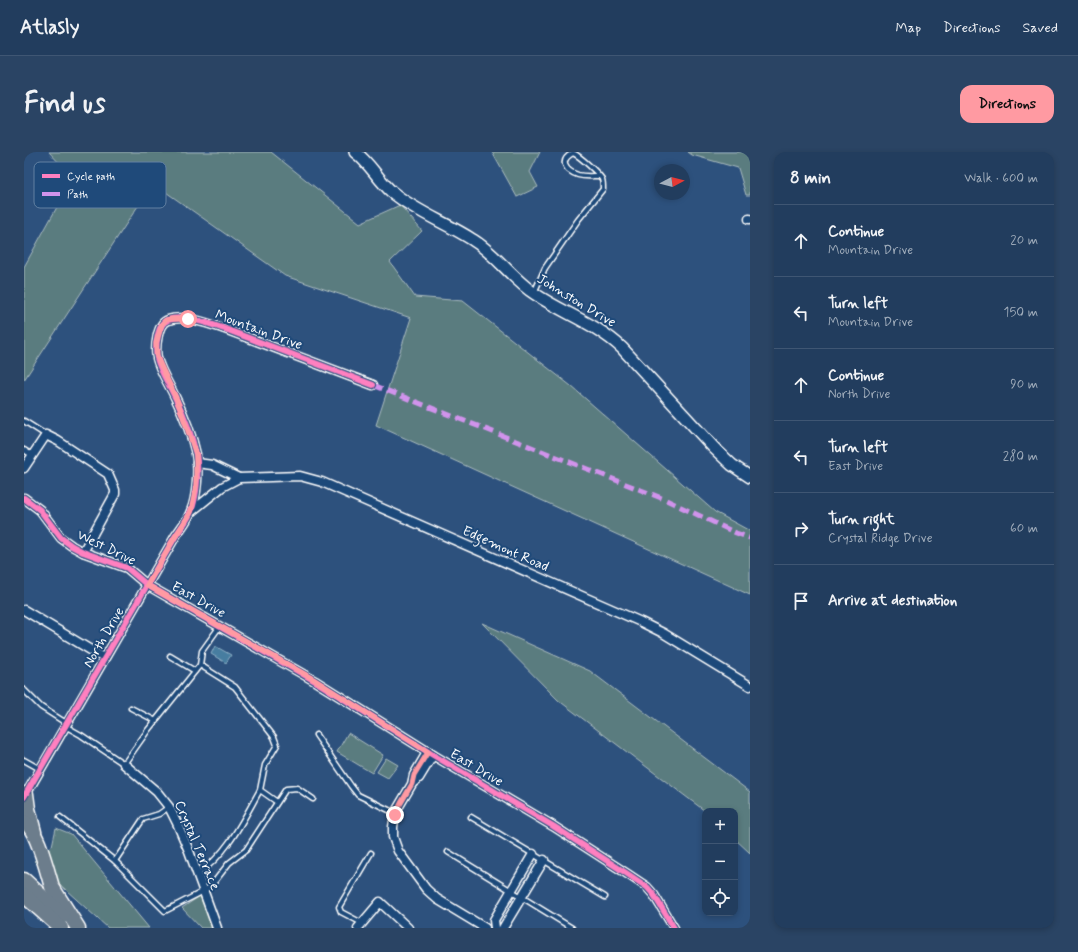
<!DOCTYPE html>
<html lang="en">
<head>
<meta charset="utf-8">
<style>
	:root { --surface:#223d5e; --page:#2a4464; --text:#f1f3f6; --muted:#a2aebc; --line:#3f5673; --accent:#ff9aa2 }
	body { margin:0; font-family:Mynerve,sans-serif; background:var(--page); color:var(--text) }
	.controls { position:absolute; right:12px; bottom:12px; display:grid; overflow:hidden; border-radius:8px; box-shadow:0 2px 6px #0003 }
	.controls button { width:36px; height:36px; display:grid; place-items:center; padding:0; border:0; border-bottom:1px solid var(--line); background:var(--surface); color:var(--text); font:20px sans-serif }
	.compass { position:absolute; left:630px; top:12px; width:36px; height:36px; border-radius:50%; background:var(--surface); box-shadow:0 2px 6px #0003; rotate:83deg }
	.stop { position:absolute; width:12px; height:12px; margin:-9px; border:3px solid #ff9aa2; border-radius:50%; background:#fff }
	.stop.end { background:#ff9aa2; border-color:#fff; box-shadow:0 1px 4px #0008 }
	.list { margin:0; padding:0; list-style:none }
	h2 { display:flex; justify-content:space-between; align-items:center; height:52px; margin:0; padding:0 16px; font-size:17px }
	h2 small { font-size:13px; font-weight:400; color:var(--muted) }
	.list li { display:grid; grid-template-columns:26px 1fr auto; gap:12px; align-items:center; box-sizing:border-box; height:72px; padding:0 16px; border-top:1px solid var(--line) }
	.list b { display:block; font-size:15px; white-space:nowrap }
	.list p { margin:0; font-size:13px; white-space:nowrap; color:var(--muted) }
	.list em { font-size:13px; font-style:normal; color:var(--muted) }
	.icon { flex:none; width:22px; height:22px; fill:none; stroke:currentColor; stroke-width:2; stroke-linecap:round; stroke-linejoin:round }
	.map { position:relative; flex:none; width:726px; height:776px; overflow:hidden; border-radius:12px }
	header { display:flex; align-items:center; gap:24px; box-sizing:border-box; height:56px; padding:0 20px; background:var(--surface); border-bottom:1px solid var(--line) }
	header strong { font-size:19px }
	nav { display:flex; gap:22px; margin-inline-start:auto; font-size:14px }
	.intro { display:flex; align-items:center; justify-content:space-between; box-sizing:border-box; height:96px; padding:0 24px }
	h1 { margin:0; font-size:28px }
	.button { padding:10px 18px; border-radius:12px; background:var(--accent); color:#111; font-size:14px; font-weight:700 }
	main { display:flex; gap:24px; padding:0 24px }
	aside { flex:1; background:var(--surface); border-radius:12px; box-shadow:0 2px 6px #0003 }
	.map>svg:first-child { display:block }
</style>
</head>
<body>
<header>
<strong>Atlasly</strong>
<nav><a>Map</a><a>Directions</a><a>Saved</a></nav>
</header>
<div class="intro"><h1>Find us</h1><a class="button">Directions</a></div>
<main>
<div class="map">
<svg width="726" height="776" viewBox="0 0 726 776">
	<rect width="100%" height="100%" fill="#2d517d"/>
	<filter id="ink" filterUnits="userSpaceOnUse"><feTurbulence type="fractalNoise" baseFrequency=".025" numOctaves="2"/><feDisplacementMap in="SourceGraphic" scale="8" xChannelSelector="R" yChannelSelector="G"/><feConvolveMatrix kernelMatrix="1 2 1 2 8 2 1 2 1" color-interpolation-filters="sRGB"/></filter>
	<g filter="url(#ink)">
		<g fill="#5a7b7f" stroke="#acbdbf">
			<path d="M25,0H247L336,71L376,53L398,79L366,110L391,145L439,149L547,234L691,360L726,379V443L352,273L387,166L261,124L129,31L0,228V115L49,26Z"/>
			<path d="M468,0H516L506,20L514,35L493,45Z"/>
			<path d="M664,0H726V43H722L714,16L668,3Z"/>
			<path d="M458,471L566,519L726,640V701L711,687V659H681L534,548Z"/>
			<path d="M324,581L359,603L348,621L313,600Z"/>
			<path d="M362,606L374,613L364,626L353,620Z"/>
			<path d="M32,676L47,682L125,776H84L10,709L28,694Z"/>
			<path d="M176,744L189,775V776H177L158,756Z"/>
		</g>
		<path fill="#467da0" stroke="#90b1c6" d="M191,494L207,503L202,511L187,502Z"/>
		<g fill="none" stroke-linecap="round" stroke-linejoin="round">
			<defs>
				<g id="lane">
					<path d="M510,141L521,116L554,68L579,37C579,34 579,30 578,27C574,21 556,4 549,1C534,9 542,19 554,23C561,25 568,24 574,24"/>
					<path d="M0,269L22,283"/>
					<path d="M0,298L8,303"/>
					<path d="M146,504L171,519"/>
					<path d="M176,513L211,535L250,585L253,593L241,613L236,638L253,650"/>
					<path d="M0,538L17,555L42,571"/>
					<path d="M107,556L132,569"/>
					<path d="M41,574L57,583L100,612L124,578L176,513L178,499L196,474"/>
					<path d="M292,583L327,634L334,643L371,661"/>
					<path d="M0,608L16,617"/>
					<path d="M36,665L91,709L141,759L180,739L188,733L205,711L222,698L262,637L273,636L289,647"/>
					<path d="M447,665L581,745"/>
					<path d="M424,700L548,776"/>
					<path d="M91,709L119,667L135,662L145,655"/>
					<path d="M174,722C204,701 218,670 236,638"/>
					<path d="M338,771L317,760L315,755L347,701"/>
				</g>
				<g id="street">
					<path d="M725,67H726"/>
					<path d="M0,316L22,283L34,289L84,322L91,338V342L59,400"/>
					<path d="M215,326L276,324L298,330L617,470L639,481L726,534"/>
					<path d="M0,346L16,358L37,386L48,394L59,400L103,416L123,433L291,529L409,603L529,674L602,721L623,735L630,743L650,776"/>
					<path d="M167,360L198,335L215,326L188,313L173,311"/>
					<path d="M0,458L80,506"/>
					<path d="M404,599L390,623L388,632L371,661L369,675V685L374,699L402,737L413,747L461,776"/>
					<path d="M100,612L133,640L145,655L153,671L165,699L193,776"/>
					<path d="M390,630L395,626L409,603"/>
					<path d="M1,644L151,385C156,377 164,368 167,359C173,345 175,317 172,302C168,284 159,261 151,245C145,232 136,219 133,206C131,196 133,171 144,168C160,162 186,172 201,177L349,233"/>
					<path d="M334,776L356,750L384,776"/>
					<path d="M471,776L470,768L509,702"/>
					<path d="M479,776L520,708"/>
				</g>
				<path id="secondary" d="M331,0C346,11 354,28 368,40C392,60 423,71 449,88C472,102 488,127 511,142C539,161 573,172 598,196L690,296L708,313L726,325"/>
				<g id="highway">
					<path d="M2,642L4,657L10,680"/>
					<path d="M0,670C13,676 23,719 28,735L54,776"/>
					<path d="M0,728L39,764"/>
					<path d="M0,743L37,776"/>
				</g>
			</defs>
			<use href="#lane" stroke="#fff" stroke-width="7"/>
			<use href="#street" stroke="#fff" stroke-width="11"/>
			<use href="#secondary" stroke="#fff" stroke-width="14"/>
			<use href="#highway" stroke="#fff" stroke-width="17"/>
			<use href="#lane" stroke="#1f4a7a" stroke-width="4"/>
			<use href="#street" stroke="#1f4a7a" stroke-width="8"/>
			<use href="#secondary" stroke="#1f4a7a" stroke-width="11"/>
			<use href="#highway" stroke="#6c7d8c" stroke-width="14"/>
			<path stroke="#d193ec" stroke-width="5" stroke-dasharray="10 5" stroke-linecap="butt" d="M349,233L640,347L712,381L726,386"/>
			<defs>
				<g id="cycleway">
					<path d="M0,346L16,358L37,386L48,394L59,400L103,416L123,433L291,529L409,603L529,674L602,721L623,735L630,743L650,776"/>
					<path d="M0,645L151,385C156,377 164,368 167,359C173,345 175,317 172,302C168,284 159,261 151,245C145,232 136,219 133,206C131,196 133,171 144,168C160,162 186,172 201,177L349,233"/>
				</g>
			</defs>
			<use href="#cycleway" stroke="#1f4a7a" stroke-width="8"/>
			<use href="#cycleway" stroke="#ff80c0" stroke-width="6"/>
		</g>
	</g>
	<g fill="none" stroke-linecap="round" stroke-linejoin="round" filter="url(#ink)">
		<path stroke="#ff9aa2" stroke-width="5" d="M164,167H147L142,168L138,172L132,191L133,205L153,248L172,302V334L167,360L151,385L123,433L291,528L404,600L390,623L388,632L377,651L371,663"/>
	</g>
	<g text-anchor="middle" stroke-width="4" stroke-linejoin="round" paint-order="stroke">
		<g font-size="14" fill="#fff" stroke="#1f4a7a">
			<text transform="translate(553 148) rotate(31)" y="5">Johnston Drive</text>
			<text transform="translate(235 177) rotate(20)" y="5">Mountain Drive</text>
			<text transform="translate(83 395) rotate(26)" y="5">West Drive</text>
			<text transform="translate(482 396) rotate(24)" y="5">Edgemont Road</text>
			<text transform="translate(175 447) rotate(29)" y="5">East Drive</text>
			<text transform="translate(79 485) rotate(-60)" y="5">North Drive</text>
			<text transform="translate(453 615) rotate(31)" y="5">East Drive</text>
			<text transform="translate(174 693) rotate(67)" y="5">Crystal Terrace</text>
		</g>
	</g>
	<rect x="10" y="10" width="132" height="46" rx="6" fill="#1f4a7a" stroke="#6280a2" stroke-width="1"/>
	<rect x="18" y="22" width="18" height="4" fill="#ff80c0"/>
	<rect x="18" y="40" width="18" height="4" fill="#d193ec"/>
	<g font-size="11" fill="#fff">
		<text x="43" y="28">Cycle path</text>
		<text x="43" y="46">Path</text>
	</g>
</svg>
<div class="controls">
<button>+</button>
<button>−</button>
<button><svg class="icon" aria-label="locate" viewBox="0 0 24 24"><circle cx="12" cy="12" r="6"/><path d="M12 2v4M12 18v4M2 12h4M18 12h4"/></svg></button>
</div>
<svg class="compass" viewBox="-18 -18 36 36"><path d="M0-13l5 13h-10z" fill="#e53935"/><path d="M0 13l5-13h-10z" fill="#a2aebc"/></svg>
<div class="stop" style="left:164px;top:167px"></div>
<div class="stop end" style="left:371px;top:663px"></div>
</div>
<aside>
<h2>8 min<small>Walk · 600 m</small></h2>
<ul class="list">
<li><svg class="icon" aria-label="ahead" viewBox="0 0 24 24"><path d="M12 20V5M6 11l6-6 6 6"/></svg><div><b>Continue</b><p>Mountain Drive</p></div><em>20 m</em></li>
<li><svg class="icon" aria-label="left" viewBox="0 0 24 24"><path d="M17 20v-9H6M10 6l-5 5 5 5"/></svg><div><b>Turn left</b><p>Mountain Drive</p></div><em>150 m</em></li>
<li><svg class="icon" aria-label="ahead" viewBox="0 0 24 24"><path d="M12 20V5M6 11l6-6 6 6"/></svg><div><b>Continue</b><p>North Drive</p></div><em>90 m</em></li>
<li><svg class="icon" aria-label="left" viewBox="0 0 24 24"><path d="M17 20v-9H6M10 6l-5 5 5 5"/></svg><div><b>Turn left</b><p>East Drive</p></div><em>280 m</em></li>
<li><svg class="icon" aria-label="right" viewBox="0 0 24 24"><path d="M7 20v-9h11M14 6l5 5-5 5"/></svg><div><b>Turn right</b><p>Crystal Ridge Drive</p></div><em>60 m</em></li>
<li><svg class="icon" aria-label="arrive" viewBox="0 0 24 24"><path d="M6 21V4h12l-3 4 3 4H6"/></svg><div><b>Arrive at destination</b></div></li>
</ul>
</aside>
</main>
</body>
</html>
